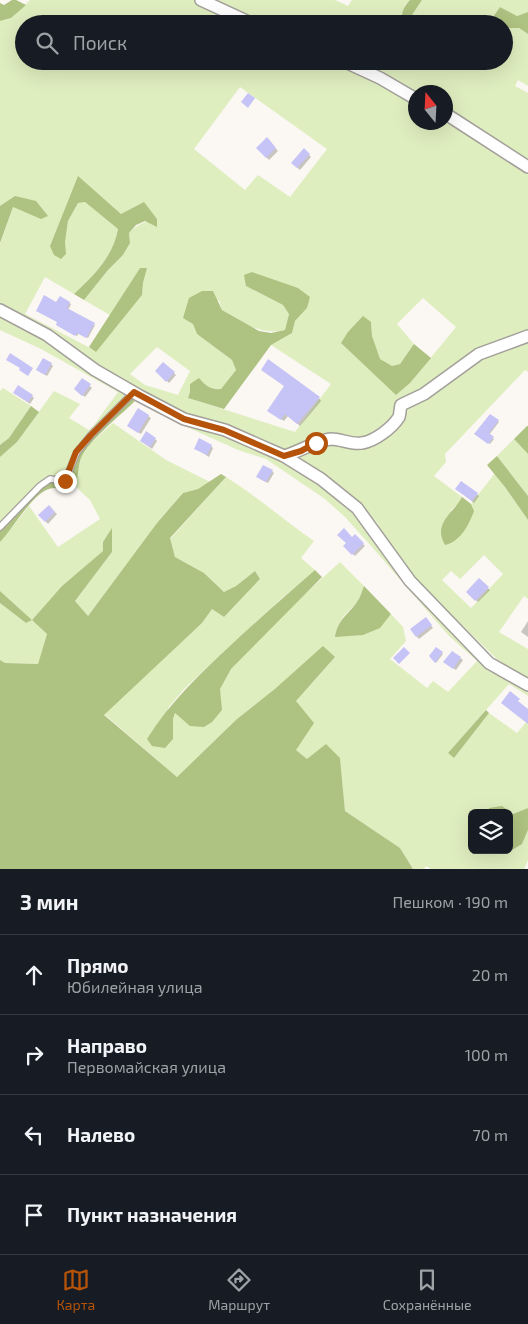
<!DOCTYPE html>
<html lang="ru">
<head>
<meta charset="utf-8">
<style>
	:root { --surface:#171b24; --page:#20242c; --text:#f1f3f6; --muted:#9ea1a6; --line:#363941; --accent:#b45309 }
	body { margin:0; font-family:"Exo 2",sans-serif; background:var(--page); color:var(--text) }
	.controls { position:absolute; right:15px; bottom:15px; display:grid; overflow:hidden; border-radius:8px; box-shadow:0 5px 20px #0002 }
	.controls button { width:45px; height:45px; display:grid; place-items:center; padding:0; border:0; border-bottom:1px solid var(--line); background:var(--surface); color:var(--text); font:25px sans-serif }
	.compass { position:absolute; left:408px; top:85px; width:45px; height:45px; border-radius:50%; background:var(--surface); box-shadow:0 5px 20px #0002; rotate:342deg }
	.stop { position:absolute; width:15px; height:15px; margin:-11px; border:4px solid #b45309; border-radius:50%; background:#fff }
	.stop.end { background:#b45309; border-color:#fff; box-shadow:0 1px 5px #0008 }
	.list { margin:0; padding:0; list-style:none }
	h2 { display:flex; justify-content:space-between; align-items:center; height:65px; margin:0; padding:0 20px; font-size:21px }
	h2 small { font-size:16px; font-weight:400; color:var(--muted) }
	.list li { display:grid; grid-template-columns:32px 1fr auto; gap:15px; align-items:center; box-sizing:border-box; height:80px; padding:0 20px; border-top:1px solid var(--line) }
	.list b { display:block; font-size:19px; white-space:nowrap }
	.list p { margin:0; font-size:16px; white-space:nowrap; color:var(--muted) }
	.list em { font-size:16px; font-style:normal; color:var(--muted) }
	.icon { flex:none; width:28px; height:28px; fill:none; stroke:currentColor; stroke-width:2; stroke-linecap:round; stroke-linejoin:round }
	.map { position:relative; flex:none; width:528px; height:869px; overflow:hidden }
	.search { position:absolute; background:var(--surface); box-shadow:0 5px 20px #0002; left:15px; right:15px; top:15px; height:55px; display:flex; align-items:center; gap:12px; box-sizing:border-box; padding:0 18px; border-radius:28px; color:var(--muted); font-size:19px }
	.sheet { height:385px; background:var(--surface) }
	nav { display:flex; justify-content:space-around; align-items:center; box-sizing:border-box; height:70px; border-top:1px solid var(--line); background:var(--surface); font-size:14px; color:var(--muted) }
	nav a { display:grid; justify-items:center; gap:2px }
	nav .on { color:var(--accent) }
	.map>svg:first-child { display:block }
</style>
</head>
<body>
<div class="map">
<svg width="528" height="869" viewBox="0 0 528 869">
	<rect width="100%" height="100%" fill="#fbf7f2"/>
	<g fill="#dfeebf" fill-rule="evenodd">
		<path d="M30,0H335L348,6L352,0H410L405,4L406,24L422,0H528V12L517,16L500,7L488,24H24V61H504V28H519L528,34V86L518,80L515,86L528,93V372L525,370L445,454L446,462L434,476L462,497L459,503L450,511H474L471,504L495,473L528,520V599L524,596L499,632L528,649V679L498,660L429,594L403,566L383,536L378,524L360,504L320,474L176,411L0,308V244L13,207L25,212L9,201L0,206V21L11,18ZM240,87L327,149L290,197L258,175L245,190L194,149ZM416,92H446V122H416ZM78,177L121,214L144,203L157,219C145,221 138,224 129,233L130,243L123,255L108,270L84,300L110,315L140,268H147L143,283L142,295L96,351L25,314L45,277L74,294C94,275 113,257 118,229L85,202L78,203L68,221L65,242L50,246ZM252,272L266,278L307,308L295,321L292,333L271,345L331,384L295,432L188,398L190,392L205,385L213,389H221L236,370L232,360L197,334L193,324L219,300L222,310C245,322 258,336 285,330L289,314L283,305L246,286ZM423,298L456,327L410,383L396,395L348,332L371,322L372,336L379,359L392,366L400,364L414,344L397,324ZM157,347L190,371L178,395L145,385L130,374ZM484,555L503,574L471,608L442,580L451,571L460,579Z"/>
		<path d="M0,314L46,337L129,394L75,450L65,477C55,482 50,476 38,483L0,524V457L17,442L54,391L80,404L69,418L89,430L94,425L118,392L41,349L0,330Z"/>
		<path d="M3,388L31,406L9,438L0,445V391Z"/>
		<path d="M134,397L224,432L283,460L320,482L355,510L488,664L528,688V696L509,684L448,753L454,758L489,713L517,733L528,720V808L513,814L489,808L490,813H472V850H499L507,853L522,844L528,830V860L524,869H431L426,866L424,869H413L400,848L345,811L340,758L307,759L296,750V701L335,657L276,688L237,719L177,777L104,714L202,623L212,609L224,617L260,579L255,571L236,586L224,592L204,573L175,557L170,539L226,477C256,496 284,520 314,541L301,558L315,570L280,600L185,688L168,708L173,739V719L175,713L221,699L219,689L231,669L296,602L340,562L364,586L358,601L343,617L337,628C365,635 371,638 391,614L403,627L406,641L390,659L427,688L433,681L448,692L477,661L449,636L372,547L345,517L325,499L266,459L238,450L176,422L132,399Z"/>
		<path d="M113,423L166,460L210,482L198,489L183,493L157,523L88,616L75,601L112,552V529L103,542V551L62,586L32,620L47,634L38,664L5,663L0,660V603L26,623L32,620L0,591V542L29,506L58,547L100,519L90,500L75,486L81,457L91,443Z"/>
		<path d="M514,439L528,454V496L497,456Z"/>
	</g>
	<g fill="#aec281">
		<path d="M12,0H16L26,5L11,18L0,21V3L4,5Z"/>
		<path d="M410,0H422L406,24L402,23C400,16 404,5 410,0Z"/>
		<path d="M500,7L517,16L528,12V34L519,28H504V24H488Z"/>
		<path d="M78,176L121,214L144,202L157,219V227L145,221L136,225L129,233L130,243L123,255L108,270L84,300L74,294C94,275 113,257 118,229L85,202L78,203L68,221L65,242L66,254L61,259L54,255L50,246Z"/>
		<path d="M15,196L36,201L48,216L41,219L13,207L0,243V206Z"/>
		<path d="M140,268H147L143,283L142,295L96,352L89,347Z"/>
		<path d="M252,272L298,288L310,297L307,308L295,321L292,333L271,345L224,409L188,398L190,392V384L199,378C205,385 210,390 221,389L236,370L232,360L197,334L193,324L183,318L189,298L202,291H213L222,310L259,331L271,333L285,330L289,314L283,305L246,286L244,275Z"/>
		<path d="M363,316L371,322L372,336L380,359L392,366L400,364L414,344L431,358L410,383L396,395L341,343L348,332Z"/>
		<path d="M132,399L135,401C122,414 88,441 81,458C77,469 80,482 70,490C65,489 59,488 54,488C35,488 13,529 0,542V530L39,488L48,481L63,485L69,482L78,457L84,447Z"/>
		<path d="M31,406L39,412L17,442L0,457V445L9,438Z"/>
		<path d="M527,426H528V454L514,439Z"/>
		<path d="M497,456L528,496V520L505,487L487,465Z"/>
		<path d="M221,474L226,477L170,538L175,557L204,573L224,592L236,586L255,571L260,579L224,617L212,609L202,623L104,715L177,777L237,719L276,688L323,646L335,657L296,701L314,723L296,750L307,759L326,744L340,758L345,811L400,848L413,869H0V660L5,663L38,664L47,634L32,620L26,623L0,603V591L32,620L62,586L103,551V542L112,528V552L75,601L88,616L157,523L183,493L198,489Z"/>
		<path d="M462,497L471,504L474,511C469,525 460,542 445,545C432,523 454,513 462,497Z"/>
		<path d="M315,570L322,577L231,669L220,689L222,710L212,722L204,727L190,726L175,713L173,719V739L165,748L152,746L147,739C170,702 200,674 231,645C259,619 286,595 315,570Z"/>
		<path d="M364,586L391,614L380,628L363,635L335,637C338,619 347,616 357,602C360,598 362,591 364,586Z"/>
		<path d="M486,710L489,713L454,758L448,753Z"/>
		<path d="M502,806L513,814L528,808V830L522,844L507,853L499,850H509V813H490L489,808Z"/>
	</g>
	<g fill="#0003">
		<path d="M267,139L278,151L269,160L257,148Z"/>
		<path d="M304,150L311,157L300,170L292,163Z"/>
		<path d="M60,297L71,304L68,310L95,325L88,338L79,333L77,336L59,326Z"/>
		<path d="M51,364L53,366L47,376L40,372Z"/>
		<path d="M163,364L176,375L169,383L157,371Z"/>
		<path d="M83,380L92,388L85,397L77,391Z"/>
		<path d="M17,395L32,396L34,398L30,404Z"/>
		<path d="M319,398L321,401L300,426L288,416L284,421L271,413Z"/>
		<path d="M148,416L151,418L141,434L131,428Z"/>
		<path d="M490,416L499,422L489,435L494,439L490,444L476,434Z"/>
		<path d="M155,439L157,441L152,449L141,441Z"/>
		<path d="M211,446L213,448L209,457L195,448Z"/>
		<path d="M272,471L274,473L268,483L260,479Z"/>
		<path d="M459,491L477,494L479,496L474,503Z"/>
		<path d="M49,507L57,514L48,524L40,515Z"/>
		<path d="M355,536L365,546L355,556L345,546Z"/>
		<path d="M479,580L490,590L478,602L467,592Z"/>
		<path d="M428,621L433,628L419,639L411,630Z"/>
		<path d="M528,621V637L521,632Z"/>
		<path d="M436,649L443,654L436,663L431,656Z"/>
		<path d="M452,652L463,660L456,670L447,664Z"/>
	</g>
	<g fill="#c6c3f6">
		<path d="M248,93L255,98L248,108L241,102Z"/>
		<path d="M267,137L276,148L266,158L256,148Z"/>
		<path d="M304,148L310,154L297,168L291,163Z"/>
		<path d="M44,295L56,302L60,296L70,302L67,308L95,323L86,338L77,333L75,336L56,325L57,322L36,311Z"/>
		<path d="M10,353L33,368L28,376L19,370L20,368L6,360Z"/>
		<path d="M43,358L52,363L45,375L36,370Z"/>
		<path d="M268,359L320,397L297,424L285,414L281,420L267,411L284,386L261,370Z"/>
		<path d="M163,362L175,372L166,382L155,371Z"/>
		<path d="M82,378L91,384L82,396L74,389Z"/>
		<path d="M18,385L33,395L28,402L13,393Z"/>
		<path d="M138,408L149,415L138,433L127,426Z"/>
		<path d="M490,414L499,420L489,433L494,437L488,444L474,434Z"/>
		<path d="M146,431L156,438L150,447L140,441Z"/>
		<path d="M199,438L212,445L207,455L194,449Z"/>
		<path d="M263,465L273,470L266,482L256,477Z"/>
		<path d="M461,481L478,493L472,501L455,489Z"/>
		<path d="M49,505L55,512L45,522L38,515Z"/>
		<path d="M344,528L352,537L355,534L364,543L352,555L343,546L346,543L337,535Z"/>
		<path d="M479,578L489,587L475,601L466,592Z"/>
		<path d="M426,617L432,625L416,637L410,629Z"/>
		<path d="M404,647L410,653L399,664L393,658Z"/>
		<path d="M436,647L443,652L435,663L429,656Z"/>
		<path d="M452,651L461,657L453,669L443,662Z"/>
		<path d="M510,691L520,699L518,701L528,709V724L501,703Z"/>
	</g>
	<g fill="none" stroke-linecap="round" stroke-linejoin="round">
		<defs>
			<path id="service" d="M0,527L40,486L50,479L65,481L77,452L91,435L134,392"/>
			<g id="minor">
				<path d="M201,0L253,24"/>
				<path d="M343,61L380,78L416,99"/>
				<path d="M446,114L528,167"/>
				<path d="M0,310L47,335L95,370L140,396L184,419L225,430L284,456L321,479L357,508L410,581L489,663L528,685"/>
				<path d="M284,456C299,452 317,440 331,439C341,439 352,445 362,443C375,441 392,428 399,417C400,414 400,409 401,405L424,394L479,354L528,336"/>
			</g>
		</defs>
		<use href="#service" stroke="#a39f9a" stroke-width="8"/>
		<use href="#minor" stroke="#a39f9a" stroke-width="14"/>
		<use href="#service" stroke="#fff" stroke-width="5.5"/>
		<use href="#minor" stroke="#fff" stroke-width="11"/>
	</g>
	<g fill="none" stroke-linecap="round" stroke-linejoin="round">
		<path stroke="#b45309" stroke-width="6" d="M65,481L76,452L91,435L134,392L184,419L224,430L284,456L301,451L316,443"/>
	</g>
</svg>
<div class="controls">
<button><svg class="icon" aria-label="layers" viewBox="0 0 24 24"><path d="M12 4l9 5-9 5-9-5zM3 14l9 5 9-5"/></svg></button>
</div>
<svg class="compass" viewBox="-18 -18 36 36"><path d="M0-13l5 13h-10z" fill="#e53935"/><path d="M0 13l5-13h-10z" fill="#9ea1a6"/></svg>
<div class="stop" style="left:316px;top:443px"></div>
<div class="stop end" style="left:65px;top:481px"></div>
<div class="search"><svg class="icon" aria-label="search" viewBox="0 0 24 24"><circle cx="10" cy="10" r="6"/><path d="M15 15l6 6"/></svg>Поиск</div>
</div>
<section class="sheet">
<h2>3 мин<small>Пешком · 190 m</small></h2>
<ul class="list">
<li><svg class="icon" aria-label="ahead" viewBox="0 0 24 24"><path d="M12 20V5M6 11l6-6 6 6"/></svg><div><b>Прямо</b><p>Юбилейная улица</p></div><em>20 m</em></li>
<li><svg class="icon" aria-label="right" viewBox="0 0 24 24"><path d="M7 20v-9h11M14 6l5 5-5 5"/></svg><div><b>Направо</b><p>Первомайская улица</p></div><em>100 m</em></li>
<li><svg class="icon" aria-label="left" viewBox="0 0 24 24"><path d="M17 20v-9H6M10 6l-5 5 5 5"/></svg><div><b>Налево</b></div><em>70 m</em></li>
<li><svg class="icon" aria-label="arrive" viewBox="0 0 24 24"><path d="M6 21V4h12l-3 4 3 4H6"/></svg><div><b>Пункт назначения</b></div></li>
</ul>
</section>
<nav>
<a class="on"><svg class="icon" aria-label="map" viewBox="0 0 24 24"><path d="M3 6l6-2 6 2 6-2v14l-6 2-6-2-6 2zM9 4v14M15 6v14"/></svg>Карта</a>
<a><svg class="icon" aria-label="directions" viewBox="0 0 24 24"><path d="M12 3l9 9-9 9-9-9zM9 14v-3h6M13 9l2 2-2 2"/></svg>Маршрут</a>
<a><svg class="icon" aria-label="saved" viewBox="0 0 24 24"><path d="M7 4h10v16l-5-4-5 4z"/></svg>Сохранённые</a>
</nav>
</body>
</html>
